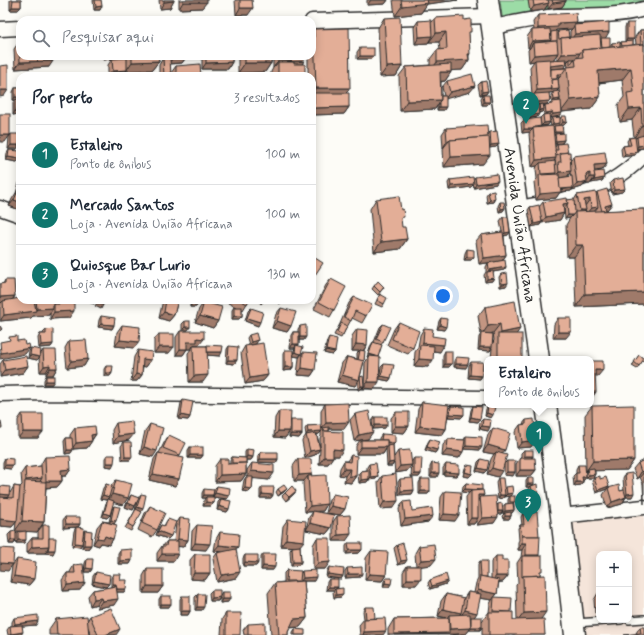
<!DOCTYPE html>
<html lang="pt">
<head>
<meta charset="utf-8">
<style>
	:root { --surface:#fff; --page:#f6f6f7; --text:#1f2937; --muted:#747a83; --line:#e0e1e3; --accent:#0f766e }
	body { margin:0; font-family:Mynerve,sans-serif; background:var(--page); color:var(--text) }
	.controls { position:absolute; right:12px; bottom:12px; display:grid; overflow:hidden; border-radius:8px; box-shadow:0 2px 10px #0003 }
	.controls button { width:36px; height:36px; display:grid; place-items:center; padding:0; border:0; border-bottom:1px solid var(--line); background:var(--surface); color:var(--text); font:20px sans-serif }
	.you { position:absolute; left:443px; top:296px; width:14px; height:14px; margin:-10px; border:3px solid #fff; border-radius:50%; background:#1a73e8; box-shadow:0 0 0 6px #1a73e833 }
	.badge { display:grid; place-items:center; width:26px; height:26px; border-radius:50%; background:var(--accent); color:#fff; font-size:13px; font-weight:700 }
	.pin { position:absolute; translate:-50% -33px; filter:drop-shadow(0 1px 2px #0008) }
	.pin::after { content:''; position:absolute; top:21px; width:14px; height:12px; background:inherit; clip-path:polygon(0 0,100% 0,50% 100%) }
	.popup { position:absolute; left:484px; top:356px; width:110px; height:52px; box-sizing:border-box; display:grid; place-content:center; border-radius:8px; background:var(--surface); filter:drop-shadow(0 1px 3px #0005); font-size:13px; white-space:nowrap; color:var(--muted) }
	.popup b { font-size:15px; color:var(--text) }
	.popup::after { content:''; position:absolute; left:50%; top:100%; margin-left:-8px; border:8px solid transparent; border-top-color:var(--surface) }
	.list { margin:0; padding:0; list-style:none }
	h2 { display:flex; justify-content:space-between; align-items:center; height:52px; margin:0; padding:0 16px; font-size:17px }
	h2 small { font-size:13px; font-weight:400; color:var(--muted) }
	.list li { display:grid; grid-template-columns:26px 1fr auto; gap:12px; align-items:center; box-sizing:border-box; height:60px; padding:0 16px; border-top:1px solid var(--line) }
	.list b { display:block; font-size:15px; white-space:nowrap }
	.list p { margin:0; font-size:13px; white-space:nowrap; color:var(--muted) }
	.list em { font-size:13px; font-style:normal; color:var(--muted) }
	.icon { flex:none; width:22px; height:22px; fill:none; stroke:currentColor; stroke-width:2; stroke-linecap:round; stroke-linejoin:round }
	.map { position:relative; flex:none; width:644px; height:635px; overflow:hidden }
	.search { position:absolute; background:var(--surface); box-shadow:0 2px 10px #0003; left:16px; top:16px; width:300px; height:44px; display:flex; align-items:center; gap:10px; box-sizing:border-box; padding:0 14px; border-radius:12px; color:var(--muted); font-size:15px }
	.panel { position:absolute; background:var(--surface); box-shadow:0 2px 10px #0003; left:16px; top:72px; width:300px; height:232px; border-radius:12px }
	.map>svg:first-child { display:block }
</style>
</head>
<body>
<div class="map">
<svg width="644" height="635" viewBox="0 0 644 635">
	<rect width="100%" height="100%" fill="#fdfcf7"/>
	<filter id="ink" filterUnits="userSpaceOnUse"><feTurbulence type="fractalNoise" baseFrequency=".025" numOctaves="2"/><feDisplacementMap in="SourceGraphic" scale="8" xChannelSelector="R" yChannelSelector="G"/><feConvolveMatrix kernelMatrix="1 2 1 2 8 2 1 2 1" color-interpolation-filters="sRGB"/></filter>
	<g filter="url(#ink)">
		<path fill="#f5e5da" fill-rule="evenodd" d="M644,515V635H584L565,523ZM599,554H629V620H599Z"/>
		<path fill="#9cdca6" stroke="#648468" d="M500,0H644V5L503,23Z"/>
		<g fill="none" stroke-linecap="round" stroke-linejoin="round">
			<defs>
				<g id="service">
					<path d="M629,620L644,619"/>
					<path d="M575,623L621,620"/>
				</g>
				<g id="minor">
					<path d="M312,21L491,16"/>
					<path d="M493,27C514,23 536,18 557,16C586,15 616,17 644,9"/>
					<path d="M0,29L20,28"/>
					<path d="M0,208L20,215"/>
					<path d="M518,208C535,205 553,203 570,198C598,191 624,175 644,155"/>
					<path d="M0,394L47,393L487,398"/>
					<path d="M561,516L644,507"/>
				</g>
				<g id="secondary">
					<path d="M488,0L539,359"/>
					<path d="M546,405L561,516L575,635"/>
				</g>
			</defs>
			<use href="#service" stroke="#2b2b2b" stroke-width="10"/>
			<use href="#minor" stroke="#2b2b2b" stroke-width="17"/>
			<use href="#secondary" stroke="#2b2b2b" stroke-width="23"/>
			<use href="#service" stroke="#fdfcf7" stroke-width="7"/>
			<use href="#minor" stroke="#fdfcf7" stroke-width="14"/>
			<use href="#secondary" stroke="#fdfcf7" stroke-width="20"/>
		</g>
		<g fill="#c39682" stroke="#2b2b2b" fill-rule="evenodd">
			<path d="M10,0H21V7L18,10H10Z"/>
			<path d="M93,0H101L100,10H94Z"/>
			<path d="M159,0H174L170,8L160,9Z"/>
			<path d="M179,0H207L202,8L179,9Z"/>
			<path d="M235,0H252L248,15H236Z"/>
			<path d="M367,0H388L385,4L367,5Z"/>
			<path d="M393,0H458L427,4L421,13L395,16Z"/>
			<path d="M528,0H566V1L562,7L548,9V5L544,10L530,12Z"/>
			<path d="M538,15L575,24L605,38L610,45L612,43L620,44L621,42H625V27L627,23L634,39L633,41V45L636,44L635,37L640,30H644V134L643,136L644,148L637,149L635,155L622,157L621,149L623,146L628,145L627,141L629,138L634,137L632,120L620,122L618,105L624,97L622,80L599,83L600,97L591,109L562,112L560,116L550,118V115H549L550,121L552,118L560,119L562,116L564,125H563L562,133L564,140L562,143L555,144V147L557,144L568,152L571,160L573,156L607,164L602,170L594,171V172L604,178L602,181L591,183V182L590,184H586V183L582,187L572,190V189L571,191L560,192L556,198L536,200L534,182L537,179L536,169L537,166L532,167L529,134L530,132L522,133L521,123L524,120L541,126L540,127L551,126L550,122L548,125L541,126L540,118L544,114L543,110L542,112L539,113L537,117L525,119L522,108L525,105L532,103L531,98L532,96L530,67L534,61L529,62L528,50L530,48H528L527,37L532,30H534L533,22ZM572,29L570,31V37H569L558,31L557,33L554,31L556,30ZM557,54V59L553,60ZM566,60H569L567,62L568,67L566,68H558H564L567,64ZM557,77H560L558,79L560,101H558L556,79ZM553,92L551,95L552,102L550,104L545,105L544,107V104H547L549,93ZM555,160L556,165L555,166L554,161ZM570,173L571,176L567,177Z"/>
			<path d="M384,18L402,66L396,76L380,77L378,28Z"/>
			<path d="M435,18L464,20L469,35V60L462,70H451V72L445,81L441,82V96H444L442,87L447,81L470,92L446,98L444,110H437V106L435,109L400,111L399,76L406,67L430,65V59L437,50H440L439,42H429L428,43L415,44L414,27L418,21L432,22Z"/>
			<path d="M314,29L350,88L346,93L349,107L344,114L312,115V76H308V56H312V33Z"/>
			<path d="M19,42L49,67L15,69L14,49Z"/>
			<path d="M360,48L371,59H357V52Z"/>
			<path d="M103,56H123L122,58H125V56H158L159,61L152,70L127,71L128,76H107L108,74V65L112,59L103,60Z"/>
			<path d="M168,56H187L182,63L170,64L171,76H159V65L163,58H168Z"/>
			<path d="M203,56H232V62L228,69H202V59Z"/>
			<path d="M238,56H271V63L265,72L238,73Z"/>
			<path d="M273,56H304L302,64L305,76H271V72L273,68Z"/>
			<path d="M176,66L201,76H172L171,73Z"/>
			<path d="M481,82L488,91L486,94L480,95L478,85Z"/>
			<path d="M15,88H20V112L18,114L13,115V103L15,100H13V92Z"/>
			<path d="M483,95L490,102L487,105H482L481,98Z"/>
			<path d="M446,128L488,135L490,132L496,147L489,148L483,164L444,167L443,149L444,147L443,148L442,134Z"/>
			<path d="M11,134L19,145L17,149H8L9,137Z"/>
			<path d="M9,150L17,162L6,160L7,153Z"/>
			<path d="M475,177L496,184L474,188L473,184L471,187L449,190L448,183L450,180H473Z"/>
			<path d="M20,180V210L9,206L12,199L16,193Z"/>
			<path d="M613,180L625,189L622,192L612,194L610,183Z"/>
			<path d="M488,192L495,198L493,202L487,203L486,195Z"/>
			<path d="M597,192L612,204L607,210L605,211L644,209V304L576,307L574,257H567L566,225L570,218L565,219L564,208V213L560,220L541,223L540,225L531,227L528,210L530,207H539L543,202L567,200H574L577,195L596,193Z"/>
			<path d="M376,199L402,227L407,239L400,249L374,252L370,209Z"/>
			<path d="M500,202L505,208L503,211L499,212L498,206Z"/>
			<path d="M503,217L508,235L504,236L506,255L502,261L506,267L504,270L493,272L492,281L485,282L484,275L486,272V267L488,263L495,262L479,264L476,241L481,235L502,232L500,221Z"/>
			<path d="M467,249L474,257L471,260H464L465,253Z"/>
			<path d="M312,256L315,275L312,280Z"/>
			<path d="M501,274L506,286L500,287L499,277Z"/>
			<path d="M331,279L334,310L330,317L314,309L326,285Z"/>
			<path d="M5,280L15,296L13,299L20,300H53V305L57,300H74L69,318L50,319V313L49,315L33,316L31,318L0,321V304L1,303H0V284H3Z"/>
			<path d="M374,286L384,287L378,295L372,289Z"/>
			<path d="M380,294L384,304L382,307L375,304Z"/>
			<path d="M354,297L366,316L362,323L352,318L341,338L334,335L340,324L349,303Z"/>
			<path d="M163,300H178L174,315L169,321L159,318Z"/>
			<path d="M190,300H199L198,304L196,307H190Z"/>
			<path d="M229,300H249L243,310L242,309V316L239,319H232V310L234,307H236L228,303Z"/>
			<path d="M258,300H265L261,304Z"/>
			<path d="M274,300H282L280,304Z"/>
			<path d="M204,302L218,321L213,328L195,322L199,309Z"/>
			<path d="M485,307L516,334L522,359H491L492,348L490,351L478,350L479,337L481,334L478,316ZM493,333L494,340L493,343L489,334Z"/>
			<path d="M251,308L258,326L245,321L248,311Z"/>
			<path d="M281,308L291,326L287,332L272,328L276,314Z"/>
			<path d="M101,316L114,325L112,329L98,327L99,320Z"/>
			<path d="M441,318L444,330L437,329L439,321Z"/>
			<path d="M558,318L566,338H553L554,324Z"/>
			<path d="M185,321L188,330H182V324Z"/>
			<path d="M399,322L413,348L408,354L387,345L394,329Z"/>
			<path d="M383,324V342L381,345L378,357L374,389L363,388L364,386L361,389L358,390V382L355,386L337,382L342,363L347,357L357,359V353L359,351H352V336L357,329L367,345L364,350V361L360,377L364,386L365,363L368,358L367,357L371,345L373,342H374L380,327Z"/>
			<path d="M122,325L139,342L134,348L115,346L117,332Z"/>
			<path d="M300,326L304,340H299V344L298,346L299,357L293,356V367L291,370L283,371V354L285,350L293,354L295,348H290L291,335L293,332H298V329Z"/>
			<path d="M424,328L432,336L440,352L434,351L428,367L414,366L415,352L418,347L420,335Z"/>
			<path d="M46,330L53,344L51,347L39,348L38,338L40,334H43V333Z"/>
			<path d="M180,331L199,345H195L194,346H207V345L220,356L207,355L203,382H189L188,353L191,349H187L183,355H176V337Z"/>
			<path d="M159,334L169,353H154V340Z"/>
			<path d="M249,335L256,344L249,345L247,338Z"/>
			<path d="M329,337L335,352L332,355L324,353L327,341Z"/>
			<path d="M69,341L88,359L84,366L67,368L65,348Z"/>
			<path d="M229,346L237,360L234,364L226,363L227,349Z"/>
			<path d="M245,346L268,375L263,381L245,384L241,353Z"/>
			<path d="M31,348L40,355L43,350L57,368L53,375H46V372H40L39,358L37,360L28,358L29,351Z"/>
			<path d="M138,350L151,360L146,367L143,366L142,375L137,381H131L134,357Z"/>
			<path d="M445,351L452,364L449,367H443V355Z"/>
			<path d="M303,352L315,370L311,376L297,375L299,358Z"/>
			<path d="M639,355L644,359L637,369L632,366Z"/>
			<path d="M456,357L466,368L454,367V361Z"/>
			<path d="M3,360L28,366L23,373L0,377V364Z"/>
			<path d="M471,362L482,376L480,379L468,378L469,365Z"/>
			<path d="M384,364L391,378L389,381L379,379L381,367Z"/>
			<path d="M106,366L112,373L110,376H104V369Z"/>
			<path d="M46,376L52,384H44V380Z"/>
			<path d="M183,400L190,417L188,420L178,419L181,403Z"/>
			<path d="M422,402L448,409L451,406L464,415L461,418L448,417V412L446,429L442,435L415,432L418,409Z"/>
			<path d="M325,404L344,429H329V431L339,456H333L328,464H319L320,449L315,455L305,458L302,441L306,435L305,429L307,426H321V410ZM321,432V436L320,438V447L317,435L319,434Z"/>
			<path d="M473,406L478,422L469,421L471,410Z"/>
			<path d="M488,406L491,418L485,416L486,409Z"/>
			<path d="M592,406L634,460L627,470H595V474L593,478H586V473L587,471H586L585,415Z"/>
			<path d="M279,411L290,421L291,420L302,434L299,438L289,437V433L285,438L274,437L275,418Z"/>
			<path d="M396,412L409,426L404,433L391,432V418Z"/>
			<path d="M22,414L38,438H18V420Z"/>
			<path d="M355,414L368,439L364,440H379V438L382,434L393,445L394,457L398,451L407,471L395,473L394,463L392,466H387L386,449L383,454H356V446L360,440L354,441L350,420Z"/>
			<path d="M375,417L385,428L373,429L372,421Z"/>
			<path d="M483,419L488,431L479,429L480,422Z"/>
			<path d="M526,420L531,447L517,448L515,432L520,425H522Z"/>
			<path d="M116,423L129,440L113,443L112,430Z"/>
			<path d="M150,424L153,457L140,454L145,431Z"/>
			<path d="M75,428L96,434L87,448L73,449L71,453L65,454L64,441L66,438H70V435Z"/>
			<path d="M493,428L503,454L498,477L487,474L491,459L494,454L483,452L488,435Z"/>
			<path d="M169,435L180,455L179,457V479L175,486L149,480L154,459L158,453H159L165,441Z"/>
			<path d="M466,436L480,450L464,449L459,458L442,456L443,445L448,439L464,440Z"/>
			<path d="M430,439L437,450L435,453L425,450L428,442Z"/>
			<path d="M124,442L132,457L130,460H122L121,446Z"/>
			<path d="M190,447L203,455L201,458H188V450Z"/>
			<path d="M247,449L253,457L251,460H246V474L241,481L215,482V466L220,459L228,464H230V461L232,457L245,458V452Z"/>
			<path d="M524,450L533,456L532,458L536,470L531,476H516V464L520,458H521V453Z"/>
			<path d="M261,452L278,459L276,463L258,462V455Z"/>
			<path d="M107,455L112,467L105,466V458Z"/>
			<path d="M351,455L356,476L351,483L344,482L345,476L339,475L340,468L344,461H347Z"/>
			<path d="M45,457L71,469L66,476H62V481L57,487L46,488L44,522L37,532L26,531L24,543H16V541L14,544H9L8,535L11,532L16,534L18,532L25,531H15L16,522L12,527L0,526V486L10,493L14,486L20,487L22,485L21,474L25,468L41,466V464Z"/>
			<path d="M5,458L11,469L3,468V462Z"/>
			<path d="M414,458L421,474L419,477H411L412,461Z"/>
			<path d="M298,459L312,474L310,476L327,504L323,511H316L331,528L326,534L306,530L309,517L313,512H305L303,483L304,481H294L293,466Z"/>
			<path d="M481,459L487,470L484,473L476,471L478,462Z"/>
			<path d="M644,460V504L643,485V484L640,477L637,479L633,469L638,463Z"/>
			<path d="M507,461L513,476L504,475V464Z"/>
			<path d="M252,463L269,480L253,478L252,489L249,492L242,491L244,480L246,477H247V470Z"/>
			<path d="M432,463L437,477H430V467Z"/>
			<path d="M369,464L378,476L376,479L368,480L367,482L359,483L358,474L361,471L367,470V467Z"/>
			<path d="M446,464L459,473L457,476L443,475V468Z"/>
			<path d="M467,465L469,477L463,476L465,468Z"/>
			<path d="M578,465L586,477L584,480H583V482L581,485L574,486L573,476L576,473V469Z"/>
			<path d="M625,474L632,497H626L622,504L607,508L603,495L607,489L596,493L592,481L594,478L600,479L608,488L620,491L624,490L623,478Z"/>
			<path d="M382,476L393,508L380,509L378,482Z"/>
			<path d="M498,478L505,489L506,487L513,493L511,496L514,504V510L512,513H511V516L509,519H503L502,516L504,514H503V511L501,514H498L494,523L477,525V520L474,524H467L466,497L469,493L462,492L463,486L466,483L482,490V497L497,505L498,504L503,507L505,504H508V499L510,496L504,497V496L503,498L498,499L496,482Z"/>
			<path d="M528,478L534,484L533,485L538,494L536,497L531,498L529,489L530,487H526V481Z"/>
			<path d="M400,479L414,490L412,494L399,495L398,482Z"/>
			<path d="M421,479L430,491L428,494H419V483Z"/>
			<path d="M116,480L123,505L113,502L110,515L107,518L102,517L106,503L108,501V497L106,500L100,499L103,488L106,484L111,486Z"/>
			<path d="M217,486L229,496L227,499L214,497V503L211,506H203L204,500L205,498H202V493L204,489L212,497H213L214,489Z"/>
			<path d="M262,487L273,495L271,498H260V490Z"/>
			<path d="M278,489L284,492L278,496L276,492Z"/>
			<path d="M296,491L294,494L286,501L282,496L285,493Z"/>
			<path d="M445,491L455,521L439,520L441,497Z"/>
			<path d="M141,494V512L133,527L131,531L125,528L135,511L137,501L133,510L125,507L129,498L131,495L138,498Z"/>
			<path d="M333,494L345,509L340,515L326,513L329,500Z"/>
			<path d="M221,499L229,509L227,512L217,510L218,502Z"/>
			<path d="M403,502L412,511L428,522L401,526L399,509Z"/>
			<path d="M114,506V524L113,539L109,545L101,543L99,546L93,544L97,527L102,521L109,522L112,509Z"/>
			<path d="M150,506L157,530L152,537L138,530L145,513Z"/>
			<path d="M523,513L539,556L540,573V620L545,635H482V627L480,630H469L466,634L459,635H388V629L394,619L447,618L438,616L441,601L446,594L464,598L468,592L474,593L476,583L478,579V564L480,561L487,578L491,579V562L496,556L502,560L508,576L503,582H499L497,594L494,597L511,612L513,620H517L516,585L518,583L517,563L521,557L522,550H518V542L519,540L518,528L520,525H522L521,517ZM480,598L492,600L490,604L489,612L482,621L474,617Z"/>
			<path d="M337,516L346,541H333V522Z"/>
			<path d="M65,517L80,524L78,527L63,528V520Z"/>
			<path d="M180,518L188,540L183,547L178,546L174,561H157V553L162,546H163L167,541H174L176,524Z"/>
			<path d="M168,519V539L156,535L159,528L161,525L164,526L166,522Z"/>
			<path d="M288,519L300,546L301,562L299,565L291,566L290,550L293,547L281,546L283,526Z"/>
			<path d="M43,525L49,538L53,554L45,553V552V553H27V544L32,538H38V531Z"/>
			<path d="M197,525L206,550L191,549L192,531Z"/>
			<path d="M76,527L83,534L85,530L91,545L88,549L82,548L83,535L80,547L72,546L74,531Z"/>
			<path d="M220,532L236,550V578L217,582L213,559L217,553L220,552L214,551L216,539Z"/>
			<path d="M317,538L325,569H313V545Z"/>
			<path d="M348,543L362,550L359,553L346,554V546Z"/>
			<path d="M397,545L405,563L398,565L394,548Z"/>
			<path d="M419,546L431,565L421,566L416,585H403V572L407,566H416L415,553Z"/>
			<path d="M120,550L132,560L130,564H118V553Z"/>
			<path d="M371,551L386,575L382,581L365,580L366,558Z"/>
			<path d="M195,554L210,573L205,580L190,579V560Z"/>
			<path d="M263,554L273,570H261V557Z"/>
			<path d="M245,555L258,563L256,566H243V558Z"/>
			<path d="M17,559L34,579L29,585L10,582L12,566Z"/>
			<path d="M87,559L92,569L90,572H84L85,563Z"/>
			<path d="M74,565L80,590L63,591L62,580L67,573H70V572Z"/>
			<path d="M329,567L343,576L341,579L326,577L327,570Z"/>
			<path d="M347,568L360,577L345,578V571Z"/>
			<path d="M147,569L163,586L158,593H143V576Z"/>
			<path d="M287,570L301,573L302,571L314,581H304L307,618L300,627L290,628L288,632V635H271L268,593L275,583L284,582V573Z"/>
			<path d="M96,572L109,584L106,587L92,584L93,576Z"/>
			<path d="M113,574L120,580L126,589L124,592H117L114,605L97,608V604L90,606L88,596L93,590L111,587V578Z"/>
			<path d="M386,578L389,587H383L384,581Z"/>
			<path d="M329,579L338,587L337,589L341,597L334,598L333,592L334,590H326L327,582Z"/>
			<path d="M430,580L448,581L446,584L430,589L428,583Z"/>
			<path d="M212,590L220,595L222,592L228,602L220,603V598L218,601H210L209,593Z"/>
			<path d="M598,593H599V613H595L594,600Z"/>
			<path d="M198,594L202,610H195V597Z"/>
			<path d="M161,596L169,607H159V599Z"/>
			<path d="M182,596L190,611L188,615H180V599Z"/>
			<path d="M365,607L375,618L383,635H360L359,625L364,619L363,611Z"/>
			<path d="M226,613L240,635H221L222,619Z"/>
			<path d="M90,616L116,635H91L88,627L89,635H49V629L56,619L87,621Z"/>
			<path d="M14,618L36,625L22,626L21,635H8L7,630L10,626H12V622Z"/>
			<path d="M248,624L265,635H244L243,630Z"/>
			<path d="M640,627L644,635L636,633Z"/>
			<path d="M295,629L305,635H293V632Z"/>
		</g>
		<g fill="#9f7a6a" stroke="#2b2b2b">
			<path d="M371,0H388L385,4L367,5Z"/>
			<path d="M425,0H458L427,4L421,13L395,16L402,6Z"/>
			<path d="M174,1L170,8L160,9L164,2Z"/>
			<path d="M566,1L562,7L548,9L553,3Z"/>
			<path d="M183,2H207L202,8L179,9Z"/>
			<path d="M549,3L544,10L530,12L534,6Z"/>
			<path d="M102,6L100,10H94L96,7Z"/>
			<path d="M12,7H21L18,10H10Z"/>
			<path d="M240,8H253L248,15H236Z"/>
			<path d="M577,22L572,29L556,30L553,33L534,34L538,28L558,23Z"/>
			<path d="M446,32L439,42H429L436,33Z"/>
			<path d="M609,32L605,39L570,41L575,34Z"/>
			<path d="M432,36L428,43L415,44L419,37Z"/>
			<path d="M627,39H634L632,43H625Z"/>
			<path d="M551,40L550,41L533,43L530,48H528L532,41Z"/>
			<path d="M558,53L553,60L535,61V60L534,61L529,62L534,55Z"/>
			<path d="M580,53L576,60L575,58L574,60L570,59L569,60L557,61L562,54Z"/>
			<path d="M470,54L465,60H469L462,70L430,72L437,62Z"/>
			<path d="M106,56H123L122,58L103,60Z"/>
			<path d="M187,56L182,63L168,64L173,58Z"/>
			<path d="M360,56H374L371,59H357Z"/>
			<path d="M53,61L49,67L15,69L20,62Z"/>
			<path d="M159,61L152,70L127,71L123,76H110L113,71H126L132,62Z"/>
			<path d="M304,61L300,68L278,62L273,68L278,62Z"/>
			<path d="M232,62L228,69H202L206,63Z"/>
			<path d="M245,63H271L265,72L238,73Z"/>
			<path d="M567,64L564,68L547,69L549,66Z"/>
			<path d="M402,66L396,76L380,77L387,67Z"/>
			<path d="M631,68L622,80L589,84L598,71Z"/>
			<path d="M440,72H451L445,81L433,82Z"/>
			<path d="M557,74H562L560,77L554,78Z"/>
			<path d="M294,75H305V76H293Z"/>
			<path d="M475,86L470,92L445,99L450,92Z"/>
			<path d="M316,88H350L343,97L312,95V93Z"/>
			<path d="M559,89L556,92L549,93L547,95H534L537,90Z"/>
			<path d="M0,90H8L4,96L0,97Z"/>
			<path d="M488,91L486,94L480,95L482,92Z"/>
			<path d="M15,97H20V100H13Z"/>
			<path d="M600,97L591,109L561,112L570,100Z"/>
			<path d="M560,99L558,102L552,103L554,100Z"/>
			<path d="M441,100L435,109L400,111L407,101Z"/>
			<path d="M550,101L547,104L535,105L537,102Z"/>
			<path d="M484,102H490L487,105H482Z"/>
			<path d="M349,107L344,114L312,115V110L313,108Z"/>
			<path d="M439,107H446L444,110H437Z"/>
			<path d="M641,108L632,120L620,122L629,109Z"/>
			<path d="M544,109L542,112L537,113L540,110Z"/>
			<path d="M15,111H20V112L18,114L13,115Z"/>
			<path d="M552,112L550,115L544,116L546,113Z"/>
			<path d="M562,113L560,116L550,118L553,114Z"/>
			<path d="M539,114L537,117L525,119L527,116Z"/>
			<path d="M550,122L548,125L541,126L544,123Z"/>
			<path d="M563,122H567L564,125L560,126Z"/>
			<path d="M560,123L558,126L551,127L553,124Z"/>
			<path d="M642,125H644V134L642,137H637L636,138H634Z"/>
			<path d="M524,129H533L530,132L522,133Z"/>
			<path d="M555,132H563L561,135L555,134L554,136H552Z"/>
			<path d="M0,135H10L5,142H0Z"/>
			<path d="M564,140L562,143L554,144L556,141Z"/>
			<path d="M447,141H449L444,147L443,148Z"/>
			<path d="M499,144L496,147L489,148L491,145Z"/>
			<path d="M11,145H19L17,149H8Z"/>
			<path d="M644,145V148L636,149L638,146Z"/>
			<path d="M637,152L635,155L622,157L625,154Z"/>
			<path d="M490,155L483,164L444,167L451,157Z"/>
			<path d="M8,157L20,159L17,162L6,160Z"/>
			<path d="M556,158L552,165L540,163L537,166L532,167L536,160Z"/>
			<path d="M607,164L602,170L589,172L594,165Z"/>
			<path d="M571,171L567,177L554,178L559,172Z"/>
			<path d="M556,173L552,179L539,177L541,174Z"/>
			<path d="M590,173L585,180L586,174Z"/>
			<path d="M590,177H595L590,184H586Z"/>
			<path d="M604,178L602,181L591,183L594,180Z"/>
			<path d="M498,181L496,184L474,188L476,184Z"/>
			<path d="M587,181L582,187L572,190L577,184Z"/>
			<path d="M474,184L471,187L449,190L451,186Z"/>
			<path d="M20,188V195L16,194Z"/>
			<path d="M573,188L571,191L560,192L556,198L536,200L540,194L559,190Z"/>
			<path d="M625,189L622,192L612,194L614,190Z"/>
			<path d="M495,198L493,202L487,203L490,200Z"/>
			<path d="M590,199L585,206L584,200Z"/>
			<path d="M14,200L20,202V210L9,206Z"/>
			<path d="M568,203L563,210V204Z"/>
			<path d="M612,204L607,210L602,211L605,206Z"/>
			<path d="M598,207L593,213L586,214L591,208Z"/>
			<path d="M505,208L503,211L499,212L501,209Z"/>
			<path d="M580,210H586L581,216L575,217Z"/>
			<path d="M564,213L560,220L541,223L540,225L531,227L534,224L542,222L546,217Z"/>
			<path d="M568,215H573L570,218L565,219Z"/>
			<path d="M510,232L508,235L502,236L505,233Z"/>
			<path d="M407,239L400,249L374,252L381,242Z"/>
			<path d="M576,245H583L574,257H567Z"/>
			<path d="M506,255L502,261L479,264L484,258Z"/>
			<path d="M467,257H474L471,260H464Z"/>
			<path d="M506,267L504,270L487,273L489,270Z"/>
			<path d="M494,278L492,281L485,282L487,279Z"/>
			<path d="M508,283L506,286L500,287L502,284Z"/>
			<path d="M644,292V304L576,307L585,294Z"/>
			<path d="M15,296L10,303L3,301L1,303H0V297Z"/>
			<path d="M90,300H96L94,304L88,302Z"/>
			<path d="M97,303L103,305L101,309L95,306Z"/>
			<path d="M192,303L198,304L196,307H190Z"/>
			<path d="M53,308L49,315L33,316L31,318L0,321L4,315L35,311L37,309Z"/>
			<path d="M74,311L69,318L50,319L54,312Z"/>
			<path d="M164,312L174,315L169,321L159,318Z"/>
			<path d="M200,316L218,321L213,328L195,322Z"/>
			<path d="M234,316H242L239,319H232Z"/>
			<path d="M247,318L260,322L258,326L245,321Z"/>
			<path d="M277,321L291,326L287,332L272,328Z"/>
			<path d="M101,324L114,325L112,329L98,327Z"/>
			<path d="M500,324L493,333L481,336L488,326Z"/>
			<path d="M440,325L446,327L444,330L437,329Z"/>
			<path d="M185,327H190L188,330H182Z"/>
			<path d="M520,329L513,339L498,337L501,333Z"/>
			<path d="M558,332H571L566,338H553Z"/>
			<path d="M300,337H306L304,340H298Z"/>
			<path d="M197,338L204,339L199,345H195L193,348V346L191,349H183L187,342Z"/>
			<path d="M120,340L139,342L134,348L115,346Z"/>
			<path d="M258,340L256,344L249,345L251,342Z"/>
			<path d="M423,343L444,345L440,352L420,349V347Z"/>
			<path d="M53,344L51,347L39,348L41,345Z"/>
			<path d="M293,344H299L296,348V345L295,348H290Z"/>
			<path d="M356,344L367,345L363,351L360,350L359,351H352Z"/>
			<path d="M159,347H174L169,353H154Z"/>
			<path d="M480,347H492L490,351L478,350Z"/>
			<path d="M30,348L25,354L0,359V354L1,353Z"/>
			<path d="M180,349H187L183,355H176Z"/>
			<path d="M326,350L335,352L332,355L324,353Z"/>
			<path d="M207,352H222L220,356L205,355Z"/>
			<path d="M295,352L301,354L299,357L293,356Z"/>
			<path d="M369,354L378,357L369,356L368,358L367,357Z"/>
			<path d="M30,355L40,357L37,360L28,358Z"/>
			<path d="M88,359L84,366L67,368L71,361Z"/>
			<path d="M143,359L151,360L146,367L139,366Z"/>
			<path d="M419,359L433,360L428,367L414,366Z"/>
			<path d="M228,360H237L234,364L226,363Z"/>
			<path d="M445,364H452L449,367H443Z"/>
			<path d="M456,364H468L466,368L454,367Z"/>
			<path d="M50,365L46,372H40L44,366Z"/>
			<path d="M28,366L23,373L0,377L5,370Z"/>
			<path d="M285,367H293L291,370L283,371Z"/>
			<path d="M50,368H57L53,375H46Z"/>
			<path d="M302,368L315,370L311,376L297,375Z"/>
			<path d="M595,370H603L598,376H591Z"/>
			<path d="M106,373H112L110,376H104Z"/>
			<path d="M136,374L142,375L137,381H131Z"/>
			<path d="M208,375L203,382H189L194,376Z"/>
			<path d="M268,375L263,381L245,384L250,378Z"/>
			<path d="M342,375L359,380L355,386L337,382Z"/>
			<path d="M470,375L482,376L480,379L468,378Z"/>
			<path d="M381,376L391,378L389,381L379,379Z"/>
			<path d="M46,381H54L52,384H44Z"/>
			<path d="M368,382H379L374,389L363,388Z"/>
			<path d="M361,386H364L361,389L358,390Z"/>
			<path d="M591,392H596L591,399Z"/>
			<path d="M487,413L493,415L491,418L485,416Z"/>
			<path d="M450,414L464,415L461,418L448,417Z"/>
			<path d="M181,415L190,417L188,420L178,419Z"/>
			<path d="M471,417L480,419L478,422L469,421Z"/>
			<path d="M349,422L344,429H323V428L322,429H321L326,423Z"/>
			<path d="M375,425H387L385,428L373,429Z"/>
			<path d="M395,426H409L404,433L391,432Z"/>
			<path d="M420,426L446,429L442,435L415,432Z"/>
			<path d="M482,426L490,427L488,431L479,429Z"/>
			<path d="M278,431H290L285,438L274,437Z"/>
			<path d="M322,431L319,434L306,435L308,432Z"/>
			<path d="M23,432H43L38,438H18Z"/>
			<path d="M373,432L368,439L354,441L359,435Z"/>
			<path d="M96,434L91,441V435Z"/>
			<path d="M134,434L129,440L113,443L118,436Z"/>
			<path d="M291,434H302L299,438L289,437Z"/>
			<path d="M536,440L531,447L517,448L522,442Z"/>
			<path d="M92,441L87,448L72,449L76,443Z"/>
			<path d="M381,442L395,443L392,446H379Z"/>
			<path d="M488,445L505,450L501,456L496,452L494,454L483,452Z"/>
			<path d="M466,446L482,447L480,450L463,449Z"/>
			<path d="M144,447L157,451L153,457L140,454Z"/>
			<path d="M361,447H387L383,454H356Z"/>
			<path d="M427,447L437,450L435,453L425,450Z"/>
			<path d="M320,449L315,455L305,458L310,451Z"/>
			<path d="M333,449L343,450L339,456H328Z"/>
			<path d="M67,450H73L71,453L65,454Z"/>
			<path d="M447,450L463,452L459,458L442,456Z"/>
			<path d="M190,455H203L201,458H188Z"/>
			<path d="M247,456L253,457L251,460H245Z"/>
			<path d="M524,456H533L530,460L521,459Z"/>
			<path d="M125,457H132L130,460H122Z"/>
			<path d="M324,457H333L328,464H319Z"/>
			<path d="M260,459H278L276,463L258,462Z"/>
			<path d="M634,460L627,470L588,471V469L587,471H586L593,461Z"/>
			<path d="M394,462L392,466H387L389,463Z"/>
			<path d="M107,463H114L112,467L105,466Z"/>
			<path d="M5,465H13L11,469L3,468Z"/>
			<path d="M412,465L407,471L395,473L400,466Z"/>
			<path d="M478,468L487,470L484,473L476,471Z"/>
			<path d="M492,468L502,471L498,477L487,474Z"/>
			<path d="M71,469L66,476H57L61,470Z"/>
			<path d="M344,469H350L345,476L339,475Z"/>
			<path d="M520,470H536L531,476H516Z"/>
			<path d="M251,471L274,473L269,480L247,478Z"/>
			<path d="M644,471V472L640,477L637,479L641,472Z"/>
			<path d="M445,472L459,473L457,476L443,475Z"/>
			<path d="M465,472L472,474L469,477L463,476Z"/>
			<path d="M507,472H515L513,476L504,475Z"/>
			<path d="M432,473H439L437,477H430Z"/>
			<path d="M153,474L179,479L175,486L149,480Z"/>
			<path d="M246,474L241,481L215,482L220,475Z"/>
			<path d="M312,474L308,480V476L304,481H294L299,475Z"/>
			<path d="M414,474H421L419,477H411Z"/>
			<path d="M595,474L593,478H586L589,475Z"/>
			<path d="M349,476H356L351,483L344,482Z"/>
			<path d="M378,476L376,479L368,480L371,477Z"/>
			<path d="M582,477H586L584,480L580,481Z"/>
			<path d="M42,478L38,485L25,483L26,480Z"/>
			<path d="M369,479L367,482L359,483L361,480Z"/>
			<path d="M46,481H62L57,487L42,488Z"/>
			<path d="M576,482H583L581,485L574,486Z"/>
			<path d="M528,484H534L532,487L531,486L530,487H526Z"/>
			<path d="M609,486L607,489L596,493L598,490Z"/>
			<path d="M245,488L252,489L249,492L242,491Z"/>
			<path d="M287,489L284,492L278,496L281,493Z"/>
			<path d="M465,489L482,491H471L469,493L462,492Z"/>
			<path d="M414,490L412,494L399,495L401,491Z"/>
			<path d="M296,491L294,494L286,501L289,497Z"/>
			<path d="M421,491H430L428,494H419Z"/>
			<path d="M215,493L229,496L227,499L213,497Z"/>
			<path d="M513,493L511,496L504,497L507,494Z"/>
			<path d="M634,493L632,497H626L622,504L607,508L612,502L625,498L627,494Z"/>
			<path d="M0,494L9,495L5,501H0Z"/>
			<path d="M112,494L128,498L123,505L108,501Z"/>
			<path d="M262,494L273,495L271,498H260Z"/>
			<path d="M538,494L536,497L531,498L533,495Z"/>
			<path d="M103,495L109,497L106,500L100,499Z"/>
			<path d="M204,495H213L211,499L206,497L205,498H202Z"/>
			<path d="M478,495H484L480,500V497L477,502Z"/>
			<path d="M500,495H505L503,498L498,499Z"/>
			<path d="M398,501L393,508L380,509L384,502Z"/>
			<path d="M206,502L214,503L211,506H203Z"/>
			<path d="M128,503L135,506L133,510L125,507Z"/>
			<path d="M327,504L323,511L305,512L310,506Z"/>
			<path d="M219,506L229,509L227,512L217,510Z"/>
			<path d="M331,506L345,509L340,515L326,513Z"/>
			<path d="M137,507L143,509L141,512L135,511Z"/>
			<path d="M514,510L512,513L505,514V513L503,514L505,511Z"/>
			<path d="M498,511H503L501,514H496Z"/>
			<path d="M104,513L110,515L107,518L102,517Z"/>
			<path d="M444,514L459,515L455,521L439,520Z"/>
			<path d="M433,516L428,522L401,526L405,519Z"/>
			<path d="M505,516H511L509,519H503Z"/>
			<path d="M498,517L494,523L477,525L482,518Z"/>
			<path d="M471,518H478L474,524H467Z"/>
			<path d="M0,519L17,521L12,527L0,526Z"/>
			<path d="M111,520L116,521L114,524L109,523Z"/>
			<path d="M22,521L44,522L37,532L15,531Z"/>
			<path d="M310,523L331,528L326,534L306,530Z"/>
			<path d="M66,524H80L78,527L63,528Z"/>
			<path d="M158,531L171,536L168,539L156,535Z"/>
			<path d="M351,534L346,541H333L338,535Z"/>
			<path d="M105,536L113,539L109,545L101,543L99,546L93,544L97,538Z"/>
			<path d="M178,539L188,540L183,547L173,546Z"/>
			<path d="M286,539L304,541L299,547L281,546Z"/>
			<path d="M11,540H16L14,544H9Z"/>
			<path d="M18,540H26L24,543H16Z"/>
			<path d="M75,543L82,544L80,547L72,546Z"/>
			<path d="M195,543L210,544L206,550L191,549Z"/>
			<path d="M522,543H526L522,550H518Z"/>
			<path d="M84,545H91L88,549L82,548Z"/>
			<path d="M219,545L238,547L233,553L214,551Z"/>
			<path d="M49,546L45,553H27L32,547Z"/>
			<path d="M48,550H55L53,554L45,553Z"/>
			<path d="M349,550H362L359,553L346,554Z"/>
			<path d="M162,554H178L174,561H157Z"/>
			<path d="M526,555H539L535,561H521Z"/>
			<path d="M436,559L431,565L416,567L421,560Z"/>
			<path d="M132,560L130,564H118L120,561Z"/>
			<path d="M407,560L405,563L398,565L401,561Z"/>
			<path d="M245,562L258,563L256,566H243Z"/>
			<path d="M293,562H301L299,565L291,566Z"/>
			<path d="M330,562L325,569H313L318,563Z"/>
			<path d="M0,563L13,564L8,571L0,570Z"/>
			<path d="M263,566L275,567L273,570H261Z"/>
			<path d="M86,568L92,569L90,572H84Z"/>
			<path d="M240,572L236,578L217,582L222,575Z"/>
			<path d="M194,573H210L205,580L190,579Z"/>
			<path d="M328,574L343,576L341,579L326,577Z"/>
			<path d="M348,574H362L360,577L345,578Z"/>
			<path d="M369,574L386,575L382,581L365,580Z"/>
			<path d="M14,576L34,579L29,585L10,582Z"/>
			<path d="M496,576H508L503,582L491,583Z"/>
			<path d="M316,577L314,581H301L303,578Z"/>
			<path d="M407,579H421L416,585H403Z"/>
			<path d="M94,581L109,584L106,587L92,584Z"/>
			<path d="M448,581L446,584L430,589L432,586Z"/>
			<path d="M85,583L80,590L63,591L67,585Z"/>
			<path d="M385,583L391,584L389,587H383Z"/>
			<path d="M113,584H116L114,587H111Z"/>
			<path d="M147,586H163L158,593H143Z"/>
			<path d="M329,587H338L335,590V589L334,590H326Z"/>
			<path d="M116,589H126L124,592H114Z"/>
			<path d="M478,590L497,594L492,600L473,597Z"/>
			<path d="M343,594L341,597L334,598L336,595Z"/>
			<path d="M220,597L218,601H210L212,598Z"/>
			<path d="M101,598L97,604L90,606L94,599Z"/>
			<path d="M118,599L114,605L97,608L102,601Z"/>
			<path d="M222,599H230L228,602L220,603Z"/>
			<path d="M161,604H171L169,607H159Z"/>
			<path d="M197,607H204L202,610H195Z"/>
			<path d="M599,608V613H595Z"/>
			<path d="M443,609L461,613L457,620L449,615L447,618L438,616Z"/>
			<path d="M465,610L477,613L473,619L471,617L470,619L460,617Z"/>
			<path d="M182,611H190L188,615H180Z"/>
			<path d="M546,612L539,622H517L524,613Z"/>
			<path d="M307,618L300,627L287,628L294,619Z"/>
			<path d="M38,621L36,625L12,627L15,624Z"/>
			<path d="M471,627H482L480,630H469Z"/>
			<path d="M471,628L466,634L394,635V634L446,633L450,629Z"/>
			<path d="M120,629L116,635H105Z"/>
			<path d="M386,631L383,635H363L364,632Z"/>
			<path d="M23,632L21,635H10L11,634Z"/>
		</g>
		<g fill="#e3ae97" stroke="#2b2b2b">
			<path d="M13,0H21V7H12Z"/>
			<path d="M95,0H101L102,6L96,7Z"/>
			<path d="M164,0H174V1L164,2Z"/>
			<rect x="183" y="0" width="24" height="2"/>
			<path d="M240,0H252L253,8H240Z"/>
			<path d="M401,0H427L428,3L402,6Z"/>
			<path d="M533,0H548L549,3L534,6Z"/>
			<path d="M552,0H566V1L553,3Z"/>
			<path d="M576,13L577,22L558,23V27L538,28V15Z"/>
			<path d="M464,16V20L471,19V32H469L470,54H468L469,60L437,62V50L447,49L446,32L436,33L435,18Z"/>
			<path d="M400,17L402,66L387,67L384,18Z"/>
			<path d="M431,20L432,36L419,37L418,21Z"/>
			<path d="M609,22V32L575,34L574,25Z"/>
			<rect x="627" y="23" width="7" height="16"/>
			<path d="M349,28L350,88H316L314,29Z"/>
			<path d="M550,29L551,40L532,41V30Z"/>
			<path d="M568,30L569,37L561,38L560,39H559L558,31Z"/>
			<path d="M640,30H644V46V44H641Z"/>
			<path d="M557,31V41H550L551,40V32Z"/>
			<path d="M600,35L601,48L582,50L580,53L562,54L561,38Z"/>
			<path d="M601,38H610V47L602,48Z"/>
			<path d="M557,41L558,53L534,55L533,43Z"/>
			<path d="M633,41V45L622,46L621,42Z"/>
			<path d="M19,42H20V56H53V61L20,62Z"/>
			<path d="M620,42V46L612,47V43Z"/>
			<path d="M644,44V125H642L641,108L629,109L627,93L634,92L631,68L598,71L600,97L570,100L567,67L576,66L575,58L583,57L582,50Z"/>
			<rect x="360" y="48" width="14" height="8"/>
			<path d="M132,56H158L159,61L132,62Z"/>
			<path d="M173,56H187L173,58Z"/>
			<path d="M206,56H232V62L206,63Z"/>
			<rect x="245" y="56" width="26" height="7"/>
			<path d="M278,56H304V61L278,62Z"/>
			<path d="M127,58V70L113,71L112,59Z"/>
			<path d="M163,58H170L171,76H164Z"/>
			<path d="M550,59L552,89L537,90L535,60Z"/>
			<path d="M566,59L567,64L550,66V60Z"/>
			<path d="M570,59H574L570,65Z"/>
			<path d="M278,62H294V64H305V75H294V76H278Z"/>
			<path d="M200,64L201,76H176V66Z"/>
			<path d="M451,64V72H440L441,100L407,101L406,67Z"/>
			<path d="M8,65V90H0V66Z"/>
			<path d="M566,68L562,74H557V79H551V69Z"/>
			<path d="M110,72H127L128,76H110Z"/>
			<path d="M472,74L475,86L450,92L447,81Z"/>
			<path d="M558,79L559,89L551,90L552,89L551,80Z"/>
			<path d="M486,81L488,91L482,92L481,82Z"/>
			<rect x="15" y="88" width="5" height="9"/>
			<path d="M559,91L560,99L554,100L553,92Z"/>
			<path d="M313,93H349V107L313,108V105L314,104V94Z"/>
			<path d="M549,93L550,101L537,102L539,114L527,116L525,105L534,103V94Z"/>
			<rect x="312" y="94" width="2" height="10"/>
			<path d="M483,95H489L490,102H484Z"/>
			<path d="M441,96H446V107H439V102L441,100Z"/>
			<path d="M20,99V111H15V100Z"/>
			<path d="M561,101L562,113L553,114L552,112L546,113L545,105L552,104V102Z"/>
			<path d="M543,104L544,109L540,110L539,105Z"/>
			<rect x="0" y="114" width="10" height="21"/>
			<path d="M549,114L550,122L544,123L543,115Z"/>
			<path d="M562,116H566L567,122H563Z"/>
			<path d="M560,117V123L553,124L552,118Z"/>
			<path d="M540,118L541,126L535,127V128H533V129H524V120Z"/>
			<path d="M487,125L488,137L450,140L449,141H447L446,128Z"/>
			<path d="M562,125L563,132H555L554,126Z"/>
			<path d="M553,126L556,158L536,160L533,128Z"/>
			<path d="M497,131L499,144L491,145L490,132Z"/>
			<path d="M564,133V140L556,141L555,134Z"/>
			<path d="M11,134H20L19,145H11Z"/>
			<path d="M644,135V145L638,146L637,137Z"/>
			<path d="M489,137L490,155L451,157L450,140Z"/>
			<path d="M635,137L637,152L625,154L623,146L631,145L629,138Z"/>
			<path d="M566,143L568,152L560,153L559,154L556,155L555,150H558L557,144Z"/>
			<path d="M9,150L20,151V159L8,157Z"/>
			<path d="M570,152L571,171L559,172L558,162H561L560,153Z"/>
			<path d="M605,152L607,164L594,165L595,177H590V173L586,174L587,181L577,184L573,156Z"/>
			<path d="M555,161L556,173L541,174L540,163Z"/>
			<path d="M603,171L604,178L594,180L595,177L594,172Z"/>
			<path d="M497,174L498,181L476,184L475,177Z"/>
			<path d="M559,174L561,192L540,194L539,175Z"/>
			<path d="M572,176L573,188L560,189L559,178Z"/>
			<path d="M473,177L474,184L451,186L450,180Z"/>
			<path d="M623,178L625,189L614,190L613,180Z"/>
			<path d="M607,189L612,204L605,206L606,210L602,211L597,192Z"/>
			<path d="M494,191L495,198L490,200L488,192Z"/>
			<path d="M596,192L598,207L591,208L590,199L584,200L586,210H580L577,195Z"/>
			<path d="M17,193L20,194V202L14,200Z"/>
			<path d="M399,196L401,210L403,209L404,217L401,218L402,227H405L407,239L381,242L376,199Z"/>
			<path d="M567,198L568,203L563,204L564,213L546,217L543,202Z"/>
			<path d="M574,199L575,212L573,215H568L567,205L568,203L567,200Z"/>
			<path d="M500,202H504L505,208L501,209Z"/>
			<path d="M539,205L542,222L534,224L530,207Z"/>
			<path d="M644,209V292L585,294L583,245H576L575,212Z"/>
			<path d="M503,217H508L510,232L505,233Z"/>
			<path d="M503,232L506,255L484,258L481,235Z"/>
			<path d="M467,249L474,250V257H467Z"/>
			<path d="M312,256L323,263L315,275L312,273Z"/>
			<path d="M505,260L506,267L489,270L488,263Z"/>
			<path d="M493,271L494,278L487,279V272Z"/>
			<path d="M507,273L508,283L502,284L501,274Z"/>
			<path d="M331,279L346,287L334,310L319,302Z"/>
			<path d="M5,280H14L15,296L0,297V284L5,283Z"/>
			<path d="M378,281L384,287L380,292L374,286Z"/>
			<path d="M380,294L387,298L384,304L377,300Z"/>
			<path d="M354,297L372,305L366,316L355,311L351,321L344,317Z"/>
			<path d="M20,298V300H34L36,311L4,315L3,301Z"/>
			<path d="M36,300H53V308L37,309Z"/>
			<path d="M59,300H74V311L54,312V304H59Z"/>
			<path d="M98,300H105L103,305L97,303Z"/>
			<path d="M166,300H178L174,315L164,312Z"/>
			<path d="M192,300H199L198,304L192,303Z"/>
			<path d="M240,300H249L247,304Z"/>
			<path d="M515,301L520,329L501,333L500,324L488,326L485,307Z"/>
			<path d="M204,302L222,307L218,321L200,316Z"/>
			<rect x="234" y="307" width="8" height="9"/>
			<path d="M251,308L263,312L260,322L247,318Z"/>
			<path d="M281,308L296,312L291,326L277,321Z"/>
			<path d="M101,316L115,318L114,325L101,324Z"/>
			<path d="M441,318L447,319L446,327L440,325Z"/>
			<rect x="558" y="318" width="13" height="14"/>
			<rect x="185" y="321" width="5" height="6"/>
			<path d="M399,322L419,331L413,348L392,339Z"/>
			<path d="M341,323L347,326L343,335L337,332Z"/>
			<path d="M383,324L390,327L383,342L376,339Z"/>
			<path d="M122,325L140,327L139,342L120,340Z"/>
			<path d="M306,325V337H300V326Z"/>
			<path d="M0,326L2,329L0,331Z"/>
			<path d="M424,328L433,329L432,336L445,338L444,345L423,343Z"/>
			<path d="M53,329V344L41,345L40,334H46V330Z"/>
			<path d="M357,329L368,330L367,345L356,344Z"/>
			<path d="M180,331H204V339L197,338V342H187V349H180Z"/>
			<rect x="293" y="332" width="6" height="12"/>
			<path d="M256,333L258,340L251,342L249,335Z"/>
			<path d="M481,333L493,334L492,347H480Z"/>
			<rect x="159" y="334" width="15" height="13"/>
			<rect x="498" y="334" width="24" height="25"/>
			<path d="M17,336V341L24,340L25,345L29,344L30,348L1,353L0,342L10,340L9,337Z"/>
			<path d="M329,337L337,339L335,352L326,350Z"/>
			<path d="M86,340L88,359L71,361L69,341Z"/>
			<path d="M373,342L382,345L378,357L376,356L369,354Z"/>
			<path d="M263,343L268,375L250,378L245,346Z"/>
			<path d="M207,345L223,346L222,352H207Z"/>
			<path d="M296,345L303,347L301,354L295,352Z"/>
			<path d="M420,345L434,346L433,360L419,359Z"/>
			<path d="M193,346H207L208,375L194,376Z"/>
			<path d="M229,346L238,347L237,360H228Z"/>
			<path d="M31,348L41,350L40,357L30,355Z"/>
			<path d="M43,350H56L57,368H50V365L44,366Z"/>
			<path d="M138,350L152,352L151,360L143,359L142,375L136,374Z"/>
			<rect x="285" y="350" width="8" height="17"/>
			<path d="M360,350L365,351L364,361L358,360Z"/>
			<rect x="445" y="351" width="7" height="13"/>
			<path d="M303,352L317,353L315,370L302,368Z"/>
			<path d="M639,355L644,359L639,366L634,362Z"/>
			<path d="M26,356L28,366L5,370L3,360Z"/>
			<path d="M369,356L380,357L379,382H368Z"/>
			<path d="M347,357L364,361L359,380L342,375Z"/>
			<path d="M456,357L469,358L468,364H456Z"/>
			<path d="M591,361H603V370H595L596,392H591Z"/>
			<path d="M471,362H483L482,376L470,375Z"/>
			<path d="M384,364L394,365L391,378L381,376Z"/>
			<path d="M106,366H113L112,373H106Z"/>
			<rect x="46" y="376" width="8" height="5"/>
			<path d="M363,376L364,386H361L360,377Z"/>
			<path d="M183,400L193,402L190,417L181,415Z"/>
			<path d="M422,402L449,405L446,429L420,426Z"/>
			<path d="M348,403L349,422L326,423L325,404Z"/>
			<path d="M634,405V460L593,461L592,406Z"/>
			<path d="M451,406L464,407V415L450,414Z"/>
			<path d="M473,406L482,407L480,419L471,417Z"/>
			<path d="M488,406L495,407L493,415L487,413Z"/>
			<path d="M279,411H291L290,431H278Z"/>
			<path d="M369,411L373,432L359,435L355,414Z"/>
			<path d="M396,412H409V426H395Z"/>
			<path d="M22,414H43V432H23Z"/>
			<rect x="375" y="417" width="12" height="8"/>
			<path d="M483,419L491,420L490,427L482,426Z"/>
			<path d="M534,419L536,440L522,442L520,425L526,424V420Z"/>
			<rect x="291" y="420" width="11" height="14"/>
			<path d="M0,421H1L2,428H0Z"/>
			<path d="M132,421L134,434L118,436L116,423Z"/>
			<path d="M150,424L163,428L157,451L144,447Z"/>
			<path d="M321,425L322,431L308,432L307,426Z"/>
			<path d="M95,426L96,434L91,435L92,441L76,443L75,428Z"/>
			<path d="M329,427V431H324V432L323,428Z"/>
			<path d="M493,428L510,433L505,450L488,445Z"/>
			<path d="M324,431L343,432V450L333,449V457H324Z"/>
			<path d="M316,433L320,449L310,451L306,435Z"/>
			<path d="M382,434L395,435V443L387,442V440H381Z"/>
			<path d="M169,435L186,443L180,455L163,448Z"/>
			<path d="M466,436L482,437V447L466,446Z"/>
			<path d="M66,438H72L73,450H67Z"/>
			<path d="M430,439L440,442L437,450L427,447Z"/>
			<path d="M448,439L465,440L463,452L447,450Z"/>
			<rect x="361" y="440" width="26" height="7"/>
			<path d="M124,442H131L132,457H125Z"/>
			<path d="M393,445L394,462L389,463L388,446Z"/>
			<rect x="190" y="447" width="13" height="8"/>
			<path d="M247,449L254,450L253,457L247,456Z"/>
			<path d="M410,450L412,465L400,466L398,451Z"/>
			<rect x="524" y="450" width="9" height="6"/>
			<path d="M261,452H278V459H260Z"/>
			<path d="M496,452L507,455L502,471L492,468Z"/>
			<path d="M158,453L184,458L179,479L153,474Z"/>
			<path d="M107,455H115L114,463H107Z"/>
			<path d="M351,455L357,456L356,476H349L350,469H344V461L350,462Z"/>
			<path d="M70,456L71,469L61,470L62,481H46L45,457Z"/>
			<path d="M232,457L246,458V463H232Z"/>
			<path d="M5,458L13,459V465H5Z"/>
			<path d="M414,458H422L421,474H414Z"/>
			<path d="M520,458H535L536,470H520Z"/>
			<path d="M220,459H228V464L246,463V474L220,475Z"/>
			<path d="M298,459H311L312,474L299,475Z"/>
			<path d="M481,459L489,461L487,470L478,468Z"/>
			<path d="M644,460V471L641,472L638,463Z"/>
			<rect x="507" y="461" width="8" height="11"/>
			<path d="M252,463L274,465V473L251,471Z"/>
			<path d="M376,463L378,476L371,477L369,464Z"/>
			<path d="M432,463L439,464V473H432Z"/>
			<path d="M446,464L459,465V473L445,472Z"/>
			<path d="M467,465L473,466L472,474L465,472Z"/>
			<path d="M578,465H585L586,477H582L583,482H576V473H579Z"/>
			<path d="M41,466L42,478L26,480L25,468Z"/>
			<path d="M594,468L595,474L589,475L588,469Z"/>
			<path d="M369,470V479L361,480V471Z"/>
			<path d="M632,473L634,493L627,494L625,474Z"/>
			<path d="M396,474L398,501L384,502L382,476Z"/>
			<path d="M326,475L327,504L310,506L308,476Z"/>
			<path d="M600,476V479L606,477L609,486L598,490L594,478Z"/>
			<path d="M246,477H253L252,489L245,488Z"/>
			<path d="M413,478L414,490L401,491L400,479Z"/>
			<path d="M498,478H503L505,495H500Z"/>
			<rect x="528" y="478" width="6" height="6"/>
			<rect x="421" y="479" width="9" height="12"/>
			<path d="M116,480L132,484L128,498L112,494Z"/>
			<path d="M25,481L46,482L44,522L22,521Z"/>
			<path d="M466,483L482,485V490L465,489Z"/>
			<path d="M106,484L112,486L109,497L103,495Z"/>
			<path d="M537,484L538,494L533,495L531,486Z"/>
			<path d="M284,485L287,489L281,493L278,489Z"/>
			<path d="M619,485L620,491L624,490L626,497L612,502L608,488Z"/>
			<path d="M0,486L10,487L9,495L0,494Z"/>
			<path d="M14,486L20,487L17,521L0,519V497L13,498Z"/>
			<path d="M217,486L230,488L229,496L215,493Z"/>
			<path d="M292,486L296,491L289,497L285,493Z"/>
			<path d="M512,486L513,493L507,494L506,487Z"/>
			<path d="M262,487H274L273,495L262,494Z"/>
			<path d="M204,489L214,490L213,495H204Z"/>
			<path d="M483,490L484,495H478V518H471V491Z"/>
			<path d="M445,491L461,492L459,515L444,514Z"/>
			<path d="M141,494L146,495L143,509L137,507Z"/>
			<path d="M333,494L348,497L345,509L331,506Z"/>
			<path d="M131,495L139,498L135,506L128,503Z"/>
			<path d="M496,496L498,517L482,518L480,497Z"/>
			<rect x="510" y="496" width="5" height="6"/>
			<path d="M206,497H214V503L206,502Z"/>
			<path d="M108,499L114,501L110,515L104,513Z"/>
			<path d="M221,499L231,501L229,509L219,506Z"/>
			<path d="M411,501L412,511L432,508L433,516L405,519L403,502Z"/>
			<path d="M502,503L503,511H498V504Z"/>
			<path d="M513,503L514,510L505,511V504Z"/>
			<path d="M114,506L120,507L116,521L111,520Z"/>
			<path d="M150,506L165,513L157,530L142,523Z"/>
			<path d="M136,509L142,512L133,527L128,524Z"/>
			<path d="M313,511L334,515L331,528L310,523Z"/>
			<path d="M511,512V516H505V513Z"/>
			<path d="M537,512L539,536H522V537L520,525H524L523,513Z"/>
			<path d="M350,515L351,534L338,535L337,516Z"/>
			<path d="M65,517H80V524H66Z"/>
			<path d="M180,518L190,519L188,540L178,539Z"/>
			<path d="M168,519L176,522L171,536L158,531L161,525L165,526Z"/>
			<path d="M288,519L306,521L304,541L286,539Z"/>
			<path d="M102,521L117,525L113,539L105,536L104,539L97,538Z"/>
			<path d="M43,525H49V546L32,547V538H43Z"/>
			<path d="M197,525L212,526L210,544L195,543Z"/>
			<path d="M76,527L84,528L82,544L75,543Z"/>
			<path d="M85,530L92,531L91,545H84Z"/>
			<path d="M16,531V540H11V532Z"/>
			<path d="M26,531V540H18V532Z"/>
			<path d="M220,532L239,534L238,547L219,545Z"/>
			<path d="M522,536H540L539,555H526V543H522Z"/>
			<path d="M49,538H56L55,550H48L49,546Z"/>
			<path d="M317,538H330V562L318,563Z"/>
			<path d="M167,541H178V554H162V546H166Z"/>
			<path d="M348,543H362V550H349Z"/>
			<path d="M403,543L407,560L401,561L397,545Z"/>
			<path d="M434,544L436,559L421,560L419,546Z"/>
			<path d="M300,546L301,562H293L292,547Z"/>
			<path d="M0,548L14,549L13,564L0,563Z"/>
			<path d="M132,549V560L120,561V550Z"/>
			<path d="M236,549L240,572L222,575L217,553Z"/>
			<path d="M371,551L388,552L386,575L369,574Z"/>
			<path d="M195,554H210V573H194Z"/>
			<path d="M263,554H276L275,567L263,566Z"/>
			<path d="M245,555H258V563L245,562Z"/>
			<path d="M496,556H502V560H508V576H496Z"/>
			<path d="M522,556H542V571H540V575L523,576L522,577Z"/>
			<path d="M17,559L36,562L34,579L14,576Z"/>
			<path d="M87,559H93L92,569L86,568Z"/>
			<path d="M480,561H487V577H481Z"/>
			<path d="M83,564L85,583L67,585V573H75L74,565Z"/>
			<rect x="407" y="566" width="14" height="13"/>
			<path d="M329,567L344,569L343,576L328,574Z"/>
			<path d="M362,567V574H348L347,568Z"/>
			<rect x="147" y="569" width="16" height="17"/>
			<path d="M287,570L301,571L300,581H286Z"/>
			<path d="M316,570V577L303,578L302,571Z"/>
			<path d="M96,572L110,575L109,584L94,581Z"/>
			<path d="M113,574H121L120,580H127L126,589H117L116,584H113Z"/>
			<path d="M446,574L448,581L432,586L430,580Z"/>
			<path d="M545,575L546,612L524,613L523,576Z"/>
			<path d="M480,576L499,580L497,594L478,590Z"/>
			<path d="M386,578H392L391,584L385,583Z"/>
			<rect x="329" y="579" width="9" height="8"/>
			<path d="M304,581L307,618L294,619L288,632V635H279L275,583Z"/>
			<path d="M116,586L118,599L102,601L101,598L94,599L93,590Z"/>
			<path d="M343,588V594L336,595L335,589Z"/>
			<path d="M212,590H220V597L212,598Z"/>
			<rect x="222" y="592" width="8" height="7"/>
			<path d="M468,592L481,594L477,613L465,610Z"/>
			<path d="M198,594H205L204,607H197Z"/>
			<path d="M446,594L464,598L461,613L443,609Z"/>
			<rect x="161" y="596" width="10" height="8"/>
			<rect x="182" y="596" width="8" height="15"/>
			<path d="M494,597L512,598L511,612L493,611Z"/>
			<path d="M365,607H374L375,618L366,619Z"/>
			<path d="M111,608L120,629L105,635H98L90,616Z"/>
			<path d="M489,612H513V620L544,619L545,635H489Z"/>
			<path d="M226,613H241L240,635H226Z"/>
			<path d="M470,614L471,628L450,629L449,615Z"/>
			<path d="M38,615V621L15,624L14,618Z"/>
			<path d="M87,616L89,635H57L56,619Z"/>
			<rect x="471" y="617" width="11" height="10"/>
			<path d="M385,618L386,631L364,632V619Z"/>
			<path d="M449,618V633L394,634V619Z"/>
			<path d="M265,623V635H248V624Z"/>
			<path d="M22,625L23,632L11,634L10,626Z"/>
			<path d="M640,627H644V635H624L641,633Z"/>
			<path d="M295,629L305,630V635H295Z"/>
			<path d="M459,634V635H452Z"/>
		</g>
	</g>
	<g text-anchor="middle" stroke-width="3" stroke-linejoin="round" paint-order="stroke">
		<g font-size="16" fill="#2b2b2b" stroke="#fdfcf7">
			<text transform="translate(521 225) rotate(82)" y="6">Avenida União Africana</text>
		</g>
	</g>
</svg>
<div class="controls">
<button>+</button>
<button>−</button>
</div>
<div class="you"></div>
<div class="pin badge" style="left:539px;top:454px">1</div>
<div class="popup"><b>Estaleiro</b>Ponto de ônibus</div>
<div class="pin badge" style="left:526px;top:124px">2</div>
<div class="pin badge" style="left:528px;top:522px">3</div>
<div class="search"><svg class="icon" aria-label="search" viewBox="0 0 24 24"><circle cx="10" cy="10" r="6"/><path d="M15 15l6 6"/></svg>Pesquisar aqui</div>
<section class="panel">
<h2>Por perto<small>3 resultados</small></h2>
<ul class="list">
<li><span class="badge">1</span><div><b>Estaleiro</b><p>Ponto de ônibus</p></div><em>100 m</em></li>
<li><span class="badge">2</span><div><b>Mercado Santos</b><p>Loja · Avenida União Africana</p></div><em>100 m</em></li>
<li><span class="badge">3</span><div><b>Quiosque Bar Lurio</b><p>Loja · Avenida União Africana</p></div><em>130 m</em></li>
</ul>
</section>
</div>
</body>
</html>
